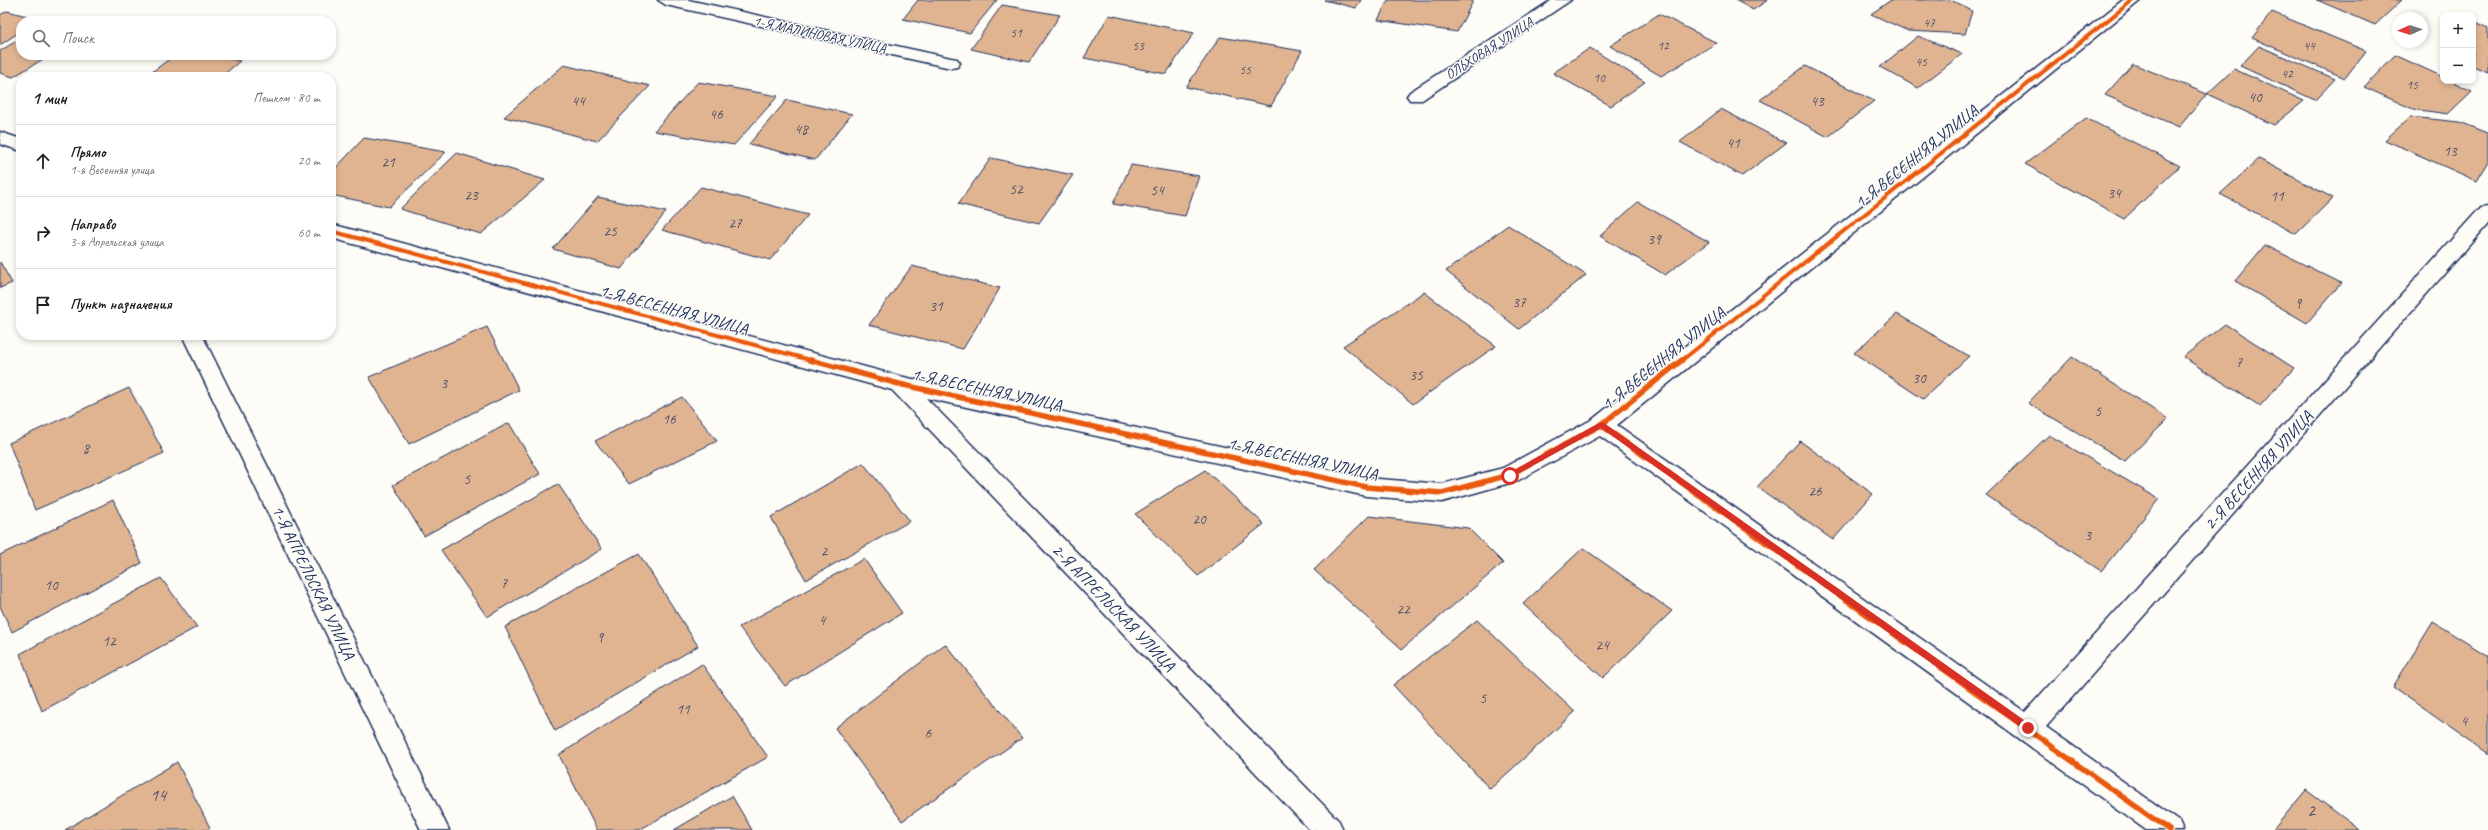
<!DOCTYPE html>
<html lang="ru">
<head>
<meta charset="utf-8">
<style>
	:root { --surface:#fff; --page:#f6f6f6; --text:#202124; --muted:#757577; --line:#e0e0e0 }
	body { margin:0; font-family:Caveat,sans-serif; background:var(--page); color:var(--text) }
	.controls { position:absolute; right:12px; top:12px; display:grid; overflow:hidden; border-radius:8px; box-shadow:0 2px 6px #0003 }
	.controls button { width:36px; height:36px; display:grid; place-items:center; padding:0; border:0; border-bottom:1px solid var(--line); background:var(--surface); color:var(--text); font:20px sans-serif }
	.compass { position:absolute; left:2392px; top:12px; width:36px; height:36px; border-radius:50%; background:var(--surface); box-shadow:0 2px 6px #0003; rotate:267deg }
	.stop { position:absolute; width:12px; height:12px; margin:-9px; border:3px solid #d93025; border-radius:50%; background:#fff }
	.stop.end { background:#d93025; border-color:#fff; box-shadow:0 1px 4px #0008 }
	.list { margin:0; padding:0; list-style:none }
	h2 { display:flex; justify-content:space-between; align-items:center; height:52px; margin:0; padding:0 16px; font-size:17px }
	h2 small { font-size:13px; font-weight:400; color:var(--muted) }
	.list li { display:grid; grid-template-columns:26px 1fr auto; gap:12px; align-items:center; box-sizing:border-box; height:72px; padding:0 16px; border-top:1px solid var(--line) }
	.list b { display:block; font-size:15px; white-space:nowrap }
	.list p { margin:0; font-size:13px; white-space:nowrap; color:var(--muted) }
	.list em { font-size:13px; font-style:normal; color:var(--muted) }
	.icon { flex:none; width:22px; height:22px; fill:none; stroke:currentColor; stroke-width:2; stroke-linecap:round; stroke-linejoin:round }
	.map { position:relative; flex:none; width:2488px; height:830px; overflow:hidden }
	.search { position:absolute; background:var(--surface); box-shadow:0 2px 6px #0003; left:16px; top:16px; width:320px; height:44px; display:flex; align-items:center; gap:10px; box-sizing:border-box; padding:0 14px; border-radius:16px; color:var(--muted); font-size:15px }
	.panel { position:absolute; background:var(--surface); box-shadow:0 2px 6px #0003; left:16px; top:72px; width:320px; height:268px; border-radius:16px }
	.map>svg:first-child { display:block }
</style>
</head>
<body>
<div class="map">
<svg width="2488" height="830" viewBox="0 0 2488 830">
	<rect width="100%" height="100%" fill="#fdfcf7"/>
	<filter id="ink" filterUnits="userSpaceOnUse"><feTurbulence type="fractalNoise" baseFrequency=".025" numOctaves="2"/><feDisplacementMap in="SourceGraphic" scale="8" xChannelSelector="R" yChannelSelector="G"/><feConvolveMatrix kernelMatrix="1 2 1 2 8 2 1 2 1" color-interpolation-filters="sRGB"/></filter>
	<g filter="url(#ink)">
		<g fill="#e0b491" stroke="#1b2f5e">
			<path d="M918,0H997L970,33L903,19Z"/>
			<path d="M1324,0H1361L1356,8Z"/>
			<path d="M1388,0H1468L1473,1L1457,32L1378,20Z"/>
			<path d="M1735,0H1768L1753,10Z"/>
			<path d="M1891,0H1951L1972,11L1965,34L1908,31L1871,14Z"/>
			<path d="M2317,0H2402L2375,25Z"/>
			<path d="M1002,5L1060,15L1029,62L971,49Z"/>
			<path d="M7,11L39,19L21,21V31L0,45V15Z"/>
			<path d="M2272,12L2366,51L2345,78L2252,38Z"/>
			<path d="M1659,14L1717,43L1661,76L1610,46Z"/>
			<path d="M1109,15L1194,33L1166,74L1084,58Z"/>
			<path d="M2474,21L2488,28V72L2473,66Z"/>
			<path d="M1918,36L1962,54L1918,88L1880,67Z"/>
			<path d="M1220,37L1302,51L1271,106L1186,87Z"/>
			<path d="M21,38V55H50L13,77L0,73V51Z"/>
			<path d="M2259,46L2335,79L2315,100L2240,66Z"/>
			<path d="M1590,48L1645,82L1611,106L1553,73Z"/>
			<path d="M175,55H209L240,61L221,77H145Z"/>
			<path d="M2395,55L2443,77V81H2451L2472,91L2448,114L2413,109L2364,87Z"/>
			<path d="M2133,64L2207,94L2179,127L2105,95Z"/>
			<path d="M564,65L650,86L597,141L504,117Z"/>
			<path d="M1805,66L1874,101L1828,137L1760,100Z"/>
			<path d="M2234,69L2304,101L2274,125L2207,94Z"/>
			<path d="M698,82L778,96L734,145L654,131Z"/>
			<path d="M787,100L852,114L815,160L749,144Z"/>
			<path d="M1721,109L1786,143L1742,176L1680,142Z"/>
			<path d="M2410,117L2460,122L2488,133V163L2477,181L2385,140Z"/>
			<path d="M2086,118L2180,166L2124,219L2025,164Z"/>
			<path d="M364,138L446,152L389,207L331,195V173Z"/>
			<path d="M457,153L545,180L481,234L400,209Z"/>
			<path d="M991,158L1073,175L1039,223L958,204Z"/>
			<path d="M2259,159L2333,198L2296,234L2220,194Z"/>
			<path d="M1131,165L1199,176L1185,216L1113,204Z"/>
			<path d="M701,187L808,215L770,260L662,230Z"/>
			<path d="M598,197L666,212L621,269L553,249Z"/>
			<path d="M1638,202L1709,242L1665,275L1600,236Z"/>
			<path d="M1508,225L1586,275L1519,329L1446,271Z"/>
			<path d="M2265,245L2341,283L2307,323L2235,281Z"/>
			<path d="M0,262L12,283L0,288Z"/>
			<path d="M912,266L1000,288L963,349L869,325Z"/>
			<path d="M1424,292L1496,346L1413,404L1343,346Z"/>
			<path d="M1897,314L1969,356L1923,399L1854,353Z"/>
			<path d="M2225,324L2294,368L2260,406L2183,357Z"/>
			<path d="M487,327L519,390L409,444L369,377Z"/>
			<path d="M2072,357L2168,419L2125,461L2028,403Z"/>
			<path d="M129,388L164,453L35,510L9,443Z"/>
			<path d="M682,397L717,441L629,484L595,441Z"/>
			<path d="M509,423L540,474L424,536L393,485Z"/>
			<path d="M2049,435L2159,499L2101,571L1986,495Z"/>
			<path d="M1800,441L1873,494L1833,540L1757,487Z"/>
			<path d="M863,463L910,521L806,580L771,517Z"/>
			<path d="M1205,470L1264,524L1198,576L1135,514Z"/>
			<path d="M558,484L602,549L487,617L441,550Z"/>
			<path d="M113,500L142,563L12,632L0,606V555Z"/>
			<path d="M1369,516L1468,528L1503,563L1402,649L1314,570Z"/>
			<path d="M1583,548L1672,611L1603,678L1523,604Z"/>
			<path d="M639,554L698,646L555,731L505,627Z"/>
			<path d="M864,559L902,613L785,686L739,627Z"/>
			<path d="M161,578L197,627L42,711L20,654Z"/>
			<path d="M1477,620L1575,712L1490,789L1393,685Z"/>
			<path d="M2433,622L2488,656V754L2393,687Z"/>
			<path d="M945,644L1022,738L902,821L835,728Z"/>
			<path d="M702,664L768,757L639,830H597L559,755Z"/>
			<path d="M177,762L210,828L207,830H65Z"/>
			<path d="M2306,790L2360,830H2273Z"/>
			<path d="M732,796L752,830H674Z"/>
		</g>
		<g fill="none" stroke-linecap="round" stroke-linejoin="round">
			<defs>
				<g id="street">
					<path d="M658,0H688L951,58L957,59L960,63L957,67L951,68L666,5Z"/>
					<path d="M1552,0H1571L1422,100H1410L1407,96L1410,92Z"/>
					<path d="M2123,0H2141L1617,425L2025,712L2481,207L2488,206V224L2046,727L2179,821L2183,830H2146L1600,436L1517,481L1442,502L1366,496L926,398L1339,821L1343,830H1310L892,390L331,238V224L899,376L1366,478L1442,484L1503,468L1593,419Z"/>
					<path d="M0,132L21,139V151L0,144Z"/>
					<path d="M182,335H202L449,830H421Z"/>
				</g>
			</defs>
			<use href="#street" stroke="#1b2f5e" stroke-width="3"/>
			<use href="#street" fill="#fdfcf7" fill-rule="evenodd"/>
			<defs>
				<g id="cycleway-far1">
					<path d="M331,231L814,361"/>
					<path d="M1681,361L2133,0"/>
				</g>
				<g id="cycleway">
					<path d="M810,360L899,384L1366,487L1442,493L1509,475L1601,425L1682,360"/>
					<path d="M1601,425L2169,830"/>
				</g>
			</defs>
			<use href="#cycleway-far1" stroke="#fdfcf7" stroke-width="6"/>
			<use href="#cycleway" stroke="#fdfcf7" stroke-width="8"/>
			<use href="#cycleway-far1" stroke="#e8590c" stroke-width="4"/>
			<use href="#cycleway" stroke="#e8590c" stroke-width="5.5"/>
		</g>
	</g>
	<path fill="#d93025" d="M1599,423H1604L2031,725V730H2025L1601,428L1512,477H1507V474Z"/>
	<g text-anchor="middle" stroke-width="3" stroke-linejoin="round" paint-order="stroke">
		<g font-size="13" fill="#4c506b">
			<text x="1929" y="27">47</text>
			<text x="1016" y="37">51</text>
			<text x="1138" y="50">53</text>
			<text x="1663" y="50">12</text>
			<text x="2309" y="50">44</text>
			<text x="1921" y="66">45</text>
			<text x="1245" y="74">55</text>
			<text x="2287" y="78">42</text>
			<text x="1599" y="82">10</text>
			<text x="2412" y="89">15</text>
		</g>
		<g font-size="14" fill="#1b2f5e" stroke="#fdfcf7">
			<text transform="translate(820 34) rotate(12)" y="5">1-Я МАЛИНОВАЯ УЛИЦА</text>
			<text transform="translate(1489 48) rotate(-33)" y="5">ОЛЬХОВАЯ УЛИЦА</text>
		</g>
		<g font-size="15" fill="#4c506b">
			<text x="2255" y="102">40</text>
			<text x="578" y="106">44</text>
			<text x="1817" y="106">43</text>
			<text x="716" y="119">46</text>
			<text x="801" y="134">48</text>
			<text x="1733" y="148">41</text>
			<text x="2450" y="156">13</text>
			<text x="388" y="167">21</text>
			<text x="1016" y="194">52</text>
			<text x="1157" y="195">54</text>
			<text x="2114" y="198">34</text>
			<text x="471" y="200">23</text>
			<text x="2277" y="201">11</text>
			<text x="735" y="228">27</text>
			<text x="610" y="236">25</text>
			<text x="1654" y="244">39</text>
			<text x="1519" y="307">37</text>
			<text x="2298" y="308">9</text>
			<text x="936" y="311">31</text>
			<text x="2239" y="367">7</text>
			<text x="1416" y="380">35</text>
			<text x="1919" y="383">30</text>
			<text x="444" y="388">3</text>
			<text x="2098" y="416">5</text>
			<text x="669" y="424">16</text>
			<text x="86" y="453">8</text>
			<text x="467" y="484">5</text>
			<text x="1815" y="496">26</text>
			<text x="1199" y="524">20</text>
			<text x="2088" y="540">3</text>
			<text x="824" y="556">2</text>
			<text x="504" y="588">7</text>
			<text x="51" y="590">10</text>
			<text x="1403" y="614">22</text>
			<text x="822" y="625">4</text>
			<text x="600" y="642">9</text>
			<text x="109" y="646">12</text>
			<text x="1602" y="650">24</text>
			<text x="1483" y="703">5</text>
			<text x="683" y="714">11</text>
			<text x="2464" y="726">4</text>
			<text x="928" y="738">6</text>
		</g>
		<g font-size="17" fill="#1b2f5e" stroke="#fdfcf7">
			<text transform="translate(1916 156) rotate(-39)" y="6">1-Я ВЕСЕННЯЯ УЛИЦА</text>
			<text transform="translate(674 309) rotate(15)" y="6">1-Я ВЕСЕННЯЯ УЛИЦА</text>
			<text transform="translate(1663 358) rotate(-39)" y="6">1-Я ВЕСЕННЯЯ УЛИЦА</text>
			<text transform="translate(987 389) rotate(12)" y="6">1-Я ВЕСЕННЯЯ УЛИЦА</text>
			<text transform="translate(1303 458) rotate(12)" y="6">1-Я ВЕСЕННЯЯ УЛИЦА</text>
			<text transform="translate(2258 470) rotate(-48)" y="6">2-Я ВЕСЕННЯЯ УЛИЦА</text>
			<text transform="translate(314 582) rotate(64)" y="6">1-Я АПРЕЛЬСКАЯ УЛИЦА</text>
			<text transform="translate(1114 607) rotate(46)" y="6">2-Я АПРЕЛЬСКАЯ УЛИЦА</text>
		</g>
		<g font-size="18" fill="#4c506b">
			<text x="158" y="801">14</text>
			<text x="2311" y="816">2</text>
		</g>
	</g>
</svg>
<div class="controls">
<button>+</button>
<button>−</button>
</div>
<svg class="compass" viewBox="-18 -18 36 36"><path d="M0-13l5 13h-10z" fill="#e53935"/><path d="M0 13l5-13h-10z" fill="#757577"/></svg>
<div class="stop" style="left:1510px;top:476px"></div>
<div class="stop end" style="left:2028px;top:728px"></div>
<div class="search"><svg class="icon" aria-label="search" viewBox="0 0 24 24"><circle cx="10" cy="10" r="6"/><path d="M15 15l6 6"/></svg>Поиск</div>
<section class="panel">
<h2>1 мин<small>Пешком · 80 m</small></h2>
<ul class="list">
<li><svg class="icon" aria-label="ahead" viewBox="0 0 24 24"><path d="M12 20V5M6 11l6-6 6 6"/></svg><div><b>Прямо</b><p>1-я Весенняя улица</p></div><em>20 m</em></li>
<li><svg class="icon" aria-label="right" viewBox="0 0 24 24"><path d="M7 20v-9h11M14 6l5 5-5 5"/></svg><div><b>Направо</b><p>3-я Апрельская улица</p></div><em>60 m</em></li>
<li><svg class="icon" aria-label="arrive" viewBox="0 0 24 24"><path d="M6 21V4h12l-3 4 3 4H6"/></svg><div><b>Пункт назначения</b></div></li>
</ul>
</section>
</div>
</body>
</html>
